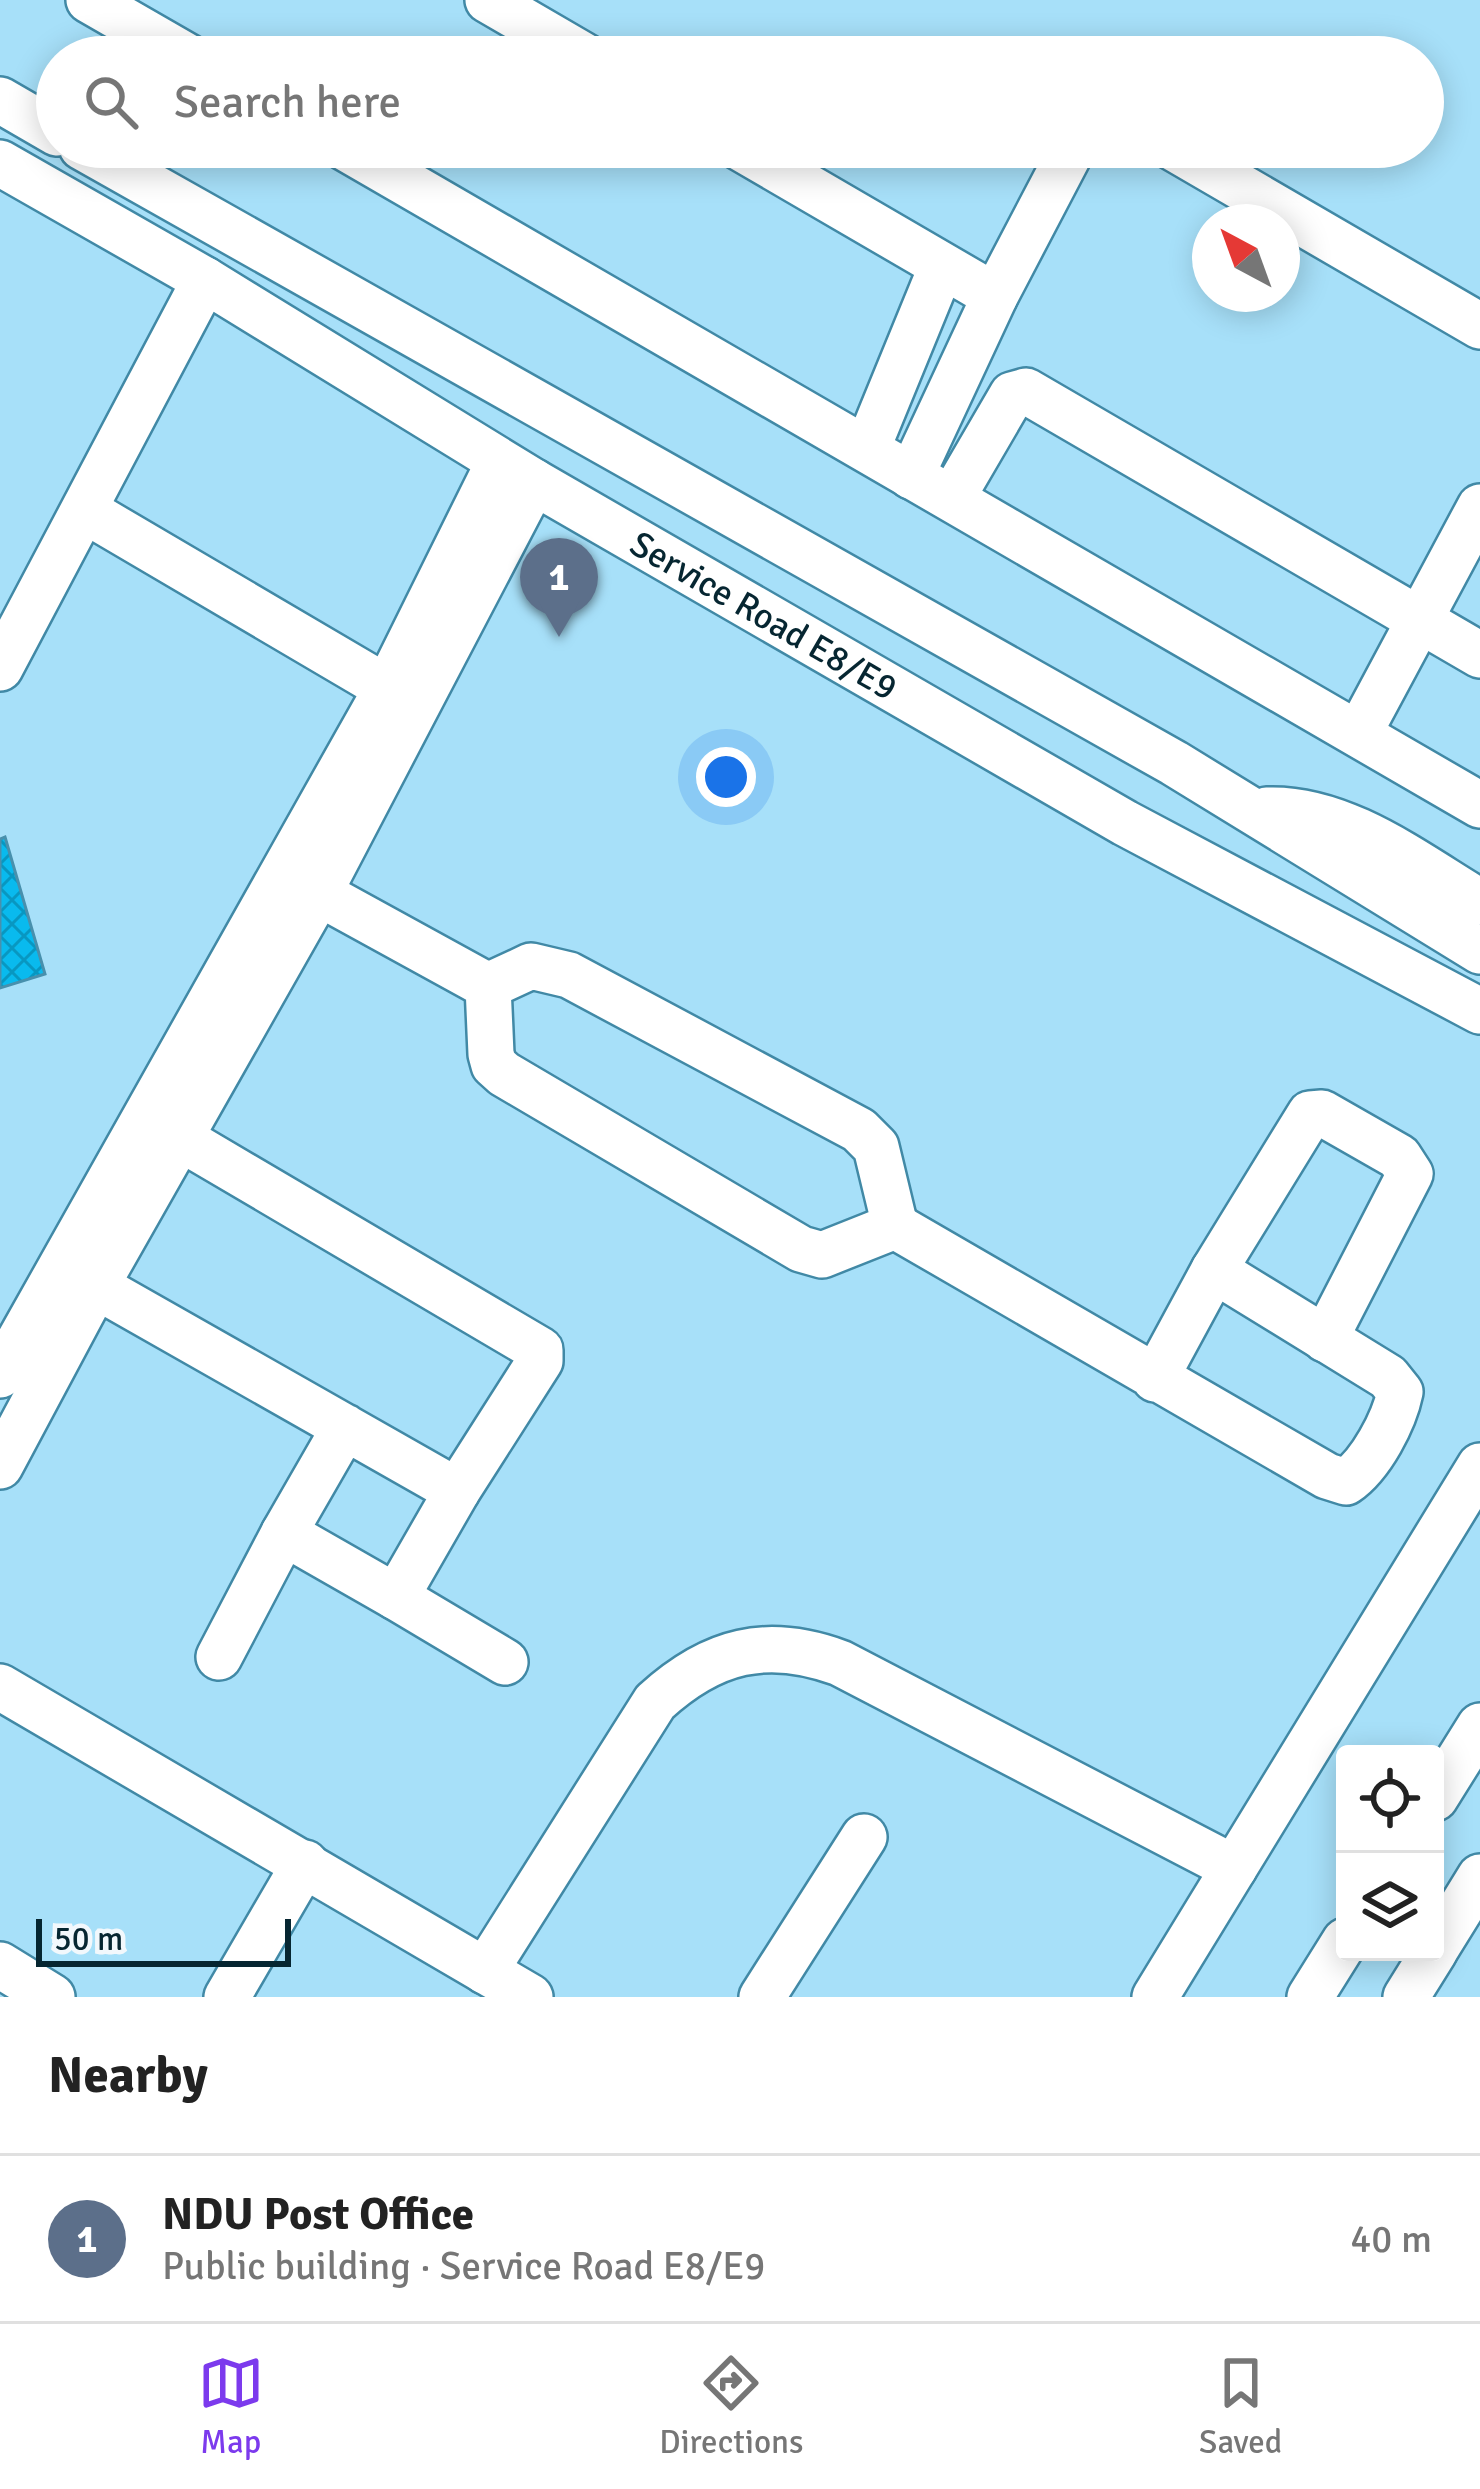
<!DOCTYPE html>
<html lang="en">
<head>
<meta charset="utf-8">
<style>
	:root { --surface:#fff; --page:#f6f6f6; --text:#222; --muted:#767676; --line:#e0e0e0; --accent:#7c3aed }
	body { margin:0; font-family:Signika,sans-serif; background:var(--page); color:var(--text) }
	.controls { position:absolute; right:36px; bottom:36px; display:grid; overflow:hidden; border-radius:12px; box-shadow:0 6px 30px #0003 }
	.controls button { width:108px; height:108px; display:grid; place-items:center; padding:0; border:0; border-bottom:3px solid var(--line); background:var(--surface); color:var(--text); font:60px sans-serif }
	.compass { position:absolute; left:1192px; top:204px; width:108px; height:108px; border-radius:50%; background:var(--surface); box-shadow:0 6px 30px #0003; rotate:319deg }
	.scale { position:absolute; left:36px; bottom:30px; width:255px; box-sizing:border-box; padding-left:12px; border:6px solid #062631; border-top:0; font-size:33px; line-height:42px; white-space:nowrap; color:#062631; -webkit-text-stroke:9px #f2f8fc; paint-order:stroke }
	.you { position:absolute; left:726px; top:777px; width:42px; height:42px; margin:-30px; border:9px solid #fff; border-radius:50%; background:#1a73e8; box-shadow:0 0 0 18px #1a73e833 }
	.badge { display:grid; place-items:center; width:78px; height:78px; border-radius:50%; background:var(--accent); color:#fff; font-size:39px; font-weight:700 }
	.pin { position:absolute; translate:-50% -99px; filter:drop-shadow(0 3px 6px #0008) }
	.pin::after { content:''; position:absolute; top:63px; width:42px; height:36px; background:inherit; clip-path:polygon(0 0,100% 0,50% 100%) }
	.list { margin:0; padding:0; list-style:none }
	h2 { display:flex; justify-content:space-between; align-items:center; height:156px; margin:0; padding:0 48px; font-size:51px }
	h2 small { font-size:39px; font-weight:400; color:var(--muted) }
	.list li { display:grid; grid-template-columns:78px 1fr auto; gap:36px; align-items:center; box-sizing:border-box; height:168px; padding:0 48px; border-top:3px solid var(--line) }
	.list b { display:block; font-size:45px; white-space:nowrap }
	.list p { margin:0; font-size:39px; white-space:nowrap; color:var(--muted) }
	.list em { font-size:39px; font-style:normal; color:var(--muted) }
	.icon { flex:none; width:66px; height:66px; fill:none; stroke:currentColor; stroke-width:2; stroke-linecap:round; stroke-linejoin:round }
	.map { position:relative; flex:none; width:1480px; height:1997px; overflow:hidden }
	.search { position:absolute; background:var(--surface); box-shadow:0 6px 30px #0003; left:36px; right:36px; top:36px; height:132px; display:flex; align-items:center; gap:30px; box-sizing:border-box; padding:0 42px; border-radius:66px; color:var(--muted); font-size:45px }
	.sheet { height:324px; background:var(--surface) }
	nav { display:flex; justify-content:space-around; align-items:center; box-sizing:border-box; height:168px; border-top:3px solid var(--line); background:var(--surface); font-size:33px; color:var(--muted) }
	nav a { display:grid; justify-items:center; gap:6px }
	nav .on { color:var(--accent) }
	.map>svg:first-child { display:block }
</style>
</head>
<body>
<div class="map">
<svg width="1480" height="1997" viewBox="0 0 1480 1997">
	<defs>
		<pattern id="building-cross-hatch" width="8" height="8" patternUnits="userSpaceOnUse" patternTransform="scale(3)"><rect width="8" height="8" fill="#09baee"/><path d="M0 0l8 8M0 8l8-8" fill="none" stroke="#0897c1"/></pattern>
	</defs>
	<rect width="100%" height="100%" fill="#a7e0f9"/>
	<path fill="url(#building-cross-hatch)" stroke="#4890ad" stroke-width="3" d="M5,837L45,974L0,988V839Z"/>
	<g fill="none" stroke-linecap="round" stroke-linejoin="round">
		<defs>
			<g id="minor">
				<path d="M89,0L188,57"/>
				<path d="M488,0L586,57"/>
				<path d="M0,100L57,133"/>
				<path d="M82,147L1174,763L1480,951"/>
				<path d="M344,147L1480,805"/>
				<path d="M739,147L995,296"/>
				<path d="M1172,147L1480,326"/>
				<path id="s1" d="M0,163L205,280L534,482L1125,823L1480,1011"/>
				<path d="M867,449L942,266"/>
				<path d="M911,476L995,296L1073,147"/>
				<path d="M952,498L1012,395L1026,391L1480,655"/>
				<path d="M86,511L387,688"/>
				<path d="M0,668L205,280"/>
				<path d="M1359,733L1480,507"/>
				<path d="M1267,810C1344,807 1416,864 1480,902"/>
				<path d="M284,874L488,986L491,1054L494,1065L504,1074L801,1249L822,1255L895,1226L876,1147L859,1130L569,975L531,966L488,986"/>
				<path d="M180,1138L540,1350V1361L457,1491"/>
				<path d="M895,1226L1327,1476L1346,1482C1371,1465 1394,1421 1400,1392L1388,1377L1214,1270L1155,1379"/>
				<path d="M70,1270L96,1286L457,1491L396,1597L284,1533L345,1427"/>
				<path d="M1214,1270L1310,1114L1322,1113L1399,1157L1410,1174L1325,1339"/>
				<path d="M0,1375L387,688L499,462"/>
				<path d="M0,1466L96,1286L319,893L534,482"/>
				<path d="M396,1597L505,1662"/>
				<path d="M219,1657L284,1533"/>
				<path d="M0,1687L530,1997"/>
				<path d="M1435,1798L1480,1726"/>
				<path d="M1435,1950L1480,1877"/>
				<path d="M0,1965L52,1997"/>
				<path d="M485,1971L655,1702C712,1650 767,1636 840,1663L1234,1868"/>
				<path d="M227,1997L305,1863"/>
				<path d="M762,1997L864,1837"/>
				<path d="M1155,1997L1480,1466"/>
				<path d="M1310,1997L1345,1941"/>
				<path d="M1406,1997L1434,1952"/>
			</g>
		</defs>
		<use href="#minor" stroke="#4189a6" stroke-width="50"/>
		<use href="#minor" stroke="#fff" stroke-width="45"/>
	</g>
	<g text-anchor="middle" stroke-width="10" stroke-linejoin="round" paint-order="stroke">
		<g font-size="36" fill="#062631" stroke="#f2f8fc">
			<text dy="13" stroke="none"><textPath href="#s1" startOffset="888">Service Road E8/E9</textPath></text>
		</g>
	</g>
</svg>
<div class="controls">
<button><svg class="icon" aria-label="locate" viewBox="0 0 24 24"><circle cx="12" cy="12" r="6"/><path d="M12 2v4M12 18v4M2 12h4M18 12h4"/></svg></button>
<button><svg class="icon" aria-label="layers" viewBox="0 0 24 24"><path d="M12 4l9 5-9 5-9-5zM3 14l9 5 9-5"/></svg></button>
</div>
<svg class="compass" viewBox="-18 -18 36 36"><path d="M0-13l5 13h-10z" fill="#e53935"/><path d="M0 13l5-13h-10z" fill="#767676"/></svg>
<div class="scale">50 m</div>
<div class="you"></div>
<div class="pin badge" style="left:559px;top:637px;background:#5c6f8a">1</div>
<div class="search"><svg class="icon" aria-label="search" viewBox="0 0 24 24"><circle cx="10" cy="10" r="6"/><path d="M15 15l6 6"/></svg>Search here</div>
</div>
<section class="sheet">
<h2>Nearby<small></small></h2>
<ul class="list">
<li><span class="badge" style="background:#5c6f8a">1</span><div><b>NDU Post Office</b><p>Public building · Service Road E8/E9</p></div><em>40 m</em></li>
</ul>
</section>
<nav>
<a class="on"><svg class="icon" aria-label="map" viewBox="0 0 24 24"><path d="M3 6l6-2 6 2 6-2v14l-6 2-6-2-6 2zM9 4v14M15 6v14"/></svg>Map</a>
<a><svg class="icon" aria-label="directions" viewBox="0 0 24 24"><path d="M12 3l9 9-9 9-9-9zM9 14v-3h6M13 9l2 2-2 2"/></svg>Directions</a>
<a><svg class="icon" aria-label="saved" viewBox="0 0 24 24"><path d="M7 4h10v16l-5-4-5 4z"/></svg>Saved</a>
</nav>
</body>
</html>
